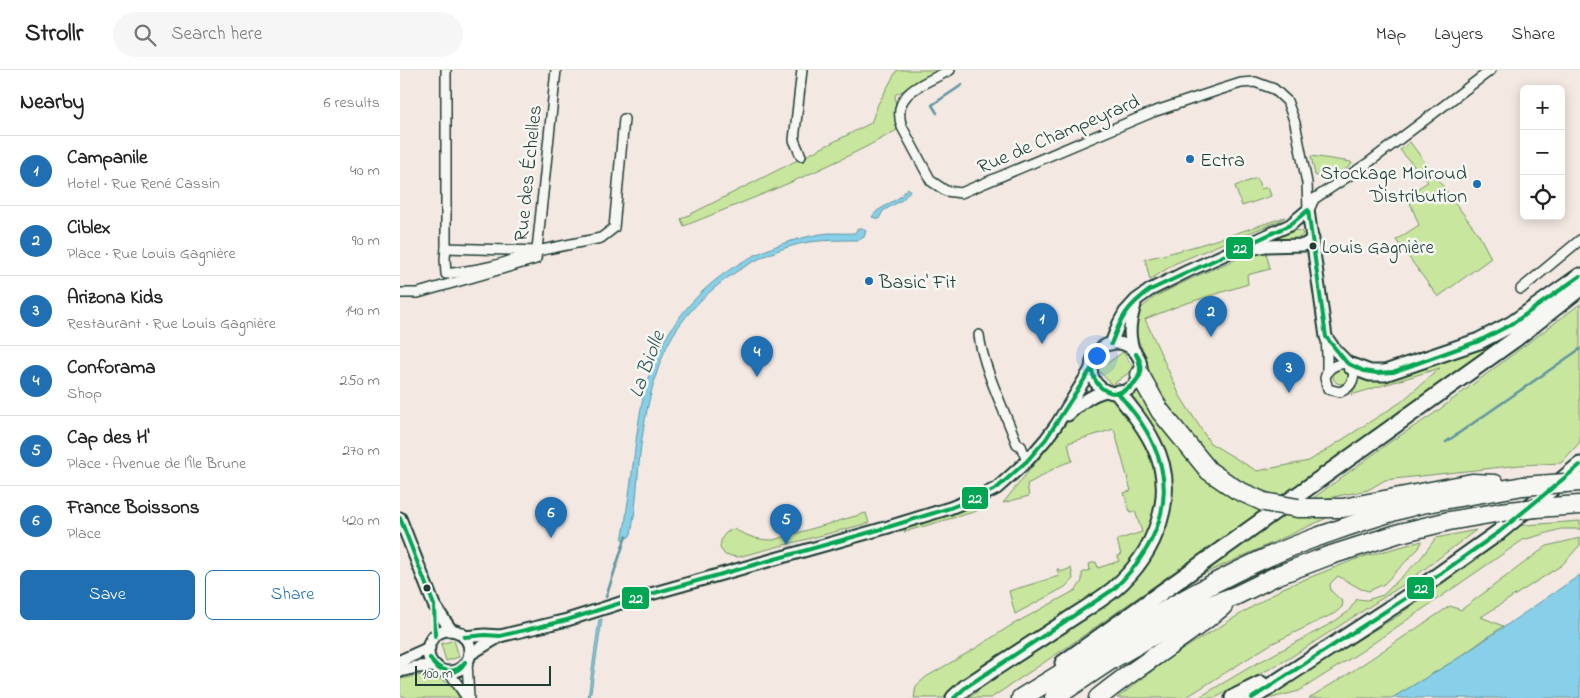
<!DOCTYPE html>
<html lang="en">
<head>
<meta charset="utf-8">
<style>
	:root { --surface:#fff; --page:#f6f6f6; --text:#222; --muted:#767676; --line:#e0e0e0; --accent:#1f6fb2 }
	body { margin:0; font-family:"Indie Flower",sans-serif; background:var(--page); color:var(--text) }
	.controls { position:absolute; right:15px; top:15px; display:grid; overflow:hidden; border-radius:8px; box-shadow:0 2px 12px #0003 }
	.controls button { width:45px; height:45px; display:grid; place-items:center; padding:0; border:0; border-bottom:1px solid var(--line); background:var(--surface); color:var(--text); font:25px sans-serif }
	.scale { position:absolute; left:15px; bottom:12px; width:136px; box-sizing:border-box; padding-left:5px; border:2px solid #1f3d34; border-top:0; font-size:14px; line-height:18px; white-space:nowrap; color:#1f3d34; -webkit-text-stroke:4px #f6f6f2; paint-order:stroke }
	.you { position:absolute; left:696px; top:285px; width:18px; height:18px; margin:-12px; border:4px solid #fff; border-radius:50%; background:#1a73e8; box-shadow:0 0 0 8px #1a73e833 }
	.badge { display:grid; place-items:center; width:32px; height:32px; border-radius:50%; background:var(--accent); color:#fff; font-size:16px; font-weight:700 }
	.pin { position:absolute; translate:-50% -41px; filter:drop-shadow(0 1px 2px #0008) }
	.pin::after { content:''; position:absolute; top:26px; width:18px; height:15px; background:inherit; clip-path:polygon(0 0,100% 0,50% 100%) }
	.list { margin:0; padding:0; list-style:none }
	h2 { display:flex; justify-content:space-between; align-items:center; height:65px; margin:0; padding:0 20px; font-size:21px }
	h2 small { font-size:16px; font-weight:400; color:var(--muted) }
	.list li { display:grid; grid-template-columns:32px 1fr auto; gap:15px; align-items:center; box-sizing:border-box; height:70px; padding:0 20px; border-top:1px solid var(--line) }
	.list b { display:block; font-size:19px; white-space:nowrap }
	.list p { margin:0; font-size:16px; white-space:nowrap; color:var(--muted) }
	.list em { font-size:16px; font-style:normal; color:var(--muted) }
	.actions { display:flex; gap:10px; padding:15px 20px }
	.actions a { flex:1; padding:11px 0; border:1px solid var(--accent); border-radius:8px; text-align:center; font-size:18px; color:var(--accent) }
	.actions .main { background:var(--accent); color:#fff }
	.icon { flex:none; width:28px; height:28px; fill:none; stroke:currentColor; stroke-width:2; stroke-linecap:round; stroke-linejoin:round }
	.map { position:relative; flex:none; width:1180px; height:628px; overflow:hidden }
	header { display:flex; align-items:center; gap:30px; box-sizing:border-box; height:70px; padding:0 25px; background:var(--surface); border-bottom:1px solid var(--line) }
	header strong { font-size:24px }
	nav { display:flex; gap:28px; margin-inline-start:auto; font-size:18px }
	.search { width:350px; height:45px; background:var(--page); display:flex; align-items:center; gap:12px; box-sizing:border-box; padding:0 18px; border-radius:28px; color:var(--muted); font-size:19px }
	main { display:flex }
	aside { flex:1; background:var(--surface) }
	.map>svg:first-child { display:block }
</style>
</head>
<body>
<header>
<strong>Strollr</strong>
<div class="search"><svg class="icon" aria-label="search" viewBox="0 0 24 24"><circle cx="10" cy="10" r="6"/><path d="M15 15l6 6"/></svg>Search here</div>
<nav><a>Map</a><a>Layers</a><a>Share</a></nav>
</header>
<main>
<aside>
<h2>Nearby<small>6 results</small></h2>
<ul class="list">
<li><span class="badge">1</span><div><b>Campanile</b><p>Hotel · Rue René Cassin</p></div><em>40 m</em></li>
<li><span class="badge">2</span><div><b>Ciblex</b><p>Place · Rue Louis Gagnière</p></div><em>90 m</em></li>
<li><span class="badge">3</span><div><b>Arizona Kids</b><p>Restaurant · Rue Louis Gagnière</p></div><em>140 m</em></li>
<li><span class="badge">4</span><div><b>Conforama</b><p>Shop</p></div><em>250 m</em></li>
<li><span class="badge">5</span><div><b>Cap des H'</b><p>Place · Avenue de l'Île Brune</p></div><em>270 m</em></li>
<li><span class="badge">6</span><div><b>France Boissons</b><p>Place</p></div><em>420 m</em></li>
</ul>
<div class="actions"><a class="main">Save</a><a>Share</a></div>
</aside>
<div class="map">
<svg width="1180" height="628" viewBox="0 0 1180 628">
	<rect width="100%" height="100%" fill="#f3e8e2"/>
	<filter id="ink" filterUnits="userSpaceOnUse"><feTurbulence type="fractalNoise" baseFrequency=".02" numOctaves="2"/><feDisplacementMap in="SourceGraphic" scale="10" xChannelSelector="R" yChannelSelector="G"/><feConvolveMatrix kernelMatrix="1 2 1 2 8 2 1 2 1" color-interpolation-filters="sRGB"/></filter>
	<g filter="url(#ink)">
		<g fill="#c9e69e" stroke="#749269">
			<path d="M497,0H540L495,25L497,60C429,99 356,127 284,156L281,149L471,53L478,34Z"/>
			<path d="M1010,72L1079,165L1091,188L1038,227L996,170L1019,155L1007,125L1028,112L1000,80Z"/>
			<path d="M911,86L951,92L952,94C941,103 930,113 915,105Z"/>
			<path d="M857,108L861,119L868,117L871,126L842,136L835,116Z"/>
			<path d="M885,147L879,151L821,174L774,194L750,210L745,189C793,179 839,162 885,147Z"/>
			<path d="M895,160L901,161L903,164C895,176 873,172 860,172Z"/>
			<path d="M866,182L870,199L847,205L848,214L781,235L745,249L780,326L810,373L857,401L909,391L1001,332L1040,298L951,325L958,313L959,303L1111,262L1083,284L881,428L832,407L807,386L762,328L750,304L746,287L738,270L734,257L739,240L756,226L799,205L839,188Z"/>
			<path d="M1180,234V372L1161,393L1120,395L985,410L968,420L908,432L993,370L1032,345Z"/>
			<path d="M723,282L734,299L712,315L698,300Z"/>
			<circle cx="941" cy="306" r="8"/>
			<path d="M741,317L781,375L867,437L667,577L591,628H569L579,620L696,539L747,493L764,465L767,455L771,411L754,361L740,338L728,327Z"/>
			<path d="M710,328L722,335L754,387L758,405L755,455L741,481L718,508L676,538L581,596L543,628H514L516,616L526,607L576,578L610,556L676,520L682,511V503L690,500L689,494L696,492L698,498L719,491L718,486L721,485L717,470L742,462L735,441L730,442L724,423L731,421L714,359L668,373L672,391C654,396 644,406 627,414L629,426L603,433L658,365C666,352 682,334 697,329C701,328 706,328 710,328Z"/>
			<path d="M573,437L577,441L504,462L507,457Z"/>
			<path d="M942,441L784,513L888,443Z"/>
			<path d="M466,443L469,453L338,487L325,485L320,478C321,468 323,463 333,459C349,466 355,470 373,470Z"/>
			<path d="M1180,451V459H1161L1123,470L962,581L899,621L872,628H862L1001,544L1112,456Z"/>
			<path d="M1076,460L1006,513L888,589L815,628H798L852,596L932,553L948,542L957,529L967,530L983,525L1020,489L1036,468Z"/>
			<path d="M1180,468V475L1162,495L1081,547L1103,556L1057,589L992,628H909L945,606L1050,536L1061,540L1147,476Z"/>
			<path d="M1022,471L1019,478L984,514L969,521L961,519L938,506L930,514L931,521L943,532L942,537L935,543L871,574L785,628H717L772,586L883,518L959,488Z"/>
			<path d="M671,498L673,509L665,517L615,544L609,521L659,506L657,499H659L661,502Z"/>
			<path d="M54,570L59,587L46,591L41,574Z"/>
			<path d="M22,605C38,606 52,612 59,628H8L0,625V609Z"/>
		</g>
		<g fill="#88d0e9" stroke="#5e95a1">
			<path d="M508,118L510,121L502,130L483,141L479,149L472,147L477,141L500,127Z"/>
			<path d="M458,158H462L466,161L464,167L458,170C442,170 425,170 409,172C354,181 293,225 268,274C256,298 247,336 243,362C237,396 238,431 231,464L229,467L222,470L225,455C227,435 231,415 233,395C237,364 240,333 250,302C278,226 341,178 421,164C432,162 443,164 455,163Z"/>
			<path d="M1180,505V628H992L1057,589Z"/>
			<path d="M202,549L190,628H188L199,550Z"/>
		</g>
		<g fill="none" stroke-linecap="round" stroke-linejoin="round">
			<g stroke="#5e95a1" stroke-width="2.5">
				<path d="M537,43L532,35L562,15"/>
				<path d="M1046,372L1180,279"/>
				<path d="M206,527L226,466"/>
			</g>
			<defs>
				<g id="minor">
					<path d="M46,0V178L137,181L201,168L214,158L224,49"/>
					<path d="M550,0C525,14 490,22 502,57L531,111L546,121L561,123L753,42L822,19L841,13L855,12L874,19L887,31L895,53L907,113L908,140"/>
					<path d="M401,86L394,70L402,0"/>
					<path d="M909,140L914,129L968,93L1091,0"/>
					<path d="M46,178L45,189L46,204C75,200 106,196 131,181"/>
					<path d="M1121,219L1180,170"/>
					<path d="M0,223H18L136,189L156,0"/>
					<path d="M579,265C583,298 605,342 617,374L621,376L627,391"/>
					<path d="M926,267L927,285V303"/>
					<path d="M947,293C936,294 928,297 925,308L928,319L940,322C952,317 957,307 951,296"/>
					<path d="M67,592L69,628"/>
					<path d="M49,602L67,628"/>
				</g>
				<g id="tertiary">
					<path d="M841,181L865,176L904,175L913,169"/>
					<circle cx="716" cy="298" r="25"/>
					<path d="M711,274L719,253L725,242L736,230L750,220L788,201L890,155L908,140L926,267L936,281L951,296"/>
					<path d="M733,279C728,263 730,252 735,235"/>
					<path d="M668,345C680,334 690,325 706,321"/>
					<path d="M0,448L34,535L51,560"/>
					<circle cx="49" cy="581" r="21"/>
					<path d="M64,567L85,565L100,566L167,550L233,529L485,458L550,438L585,424L597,418L627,391L646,369L657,354L691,299"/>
					<path d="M70,584L100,566"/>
					<path d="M0,591L29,578"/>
					<path d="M0,601L17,597L36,596"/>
				</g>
				<g id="trunk">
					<path d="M951,296L970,303H985L1079,271L1112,254L1180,206"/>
					<path d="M663,593L1114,270L1180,218"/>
					<path d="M554,628L566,617C597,596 629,576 661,555C678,543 698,532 714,519C755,484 780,424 753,373C744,355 731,339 718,323"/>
					<path d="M833,628L861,614"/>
					<path d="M852,628L1009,526L1099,462L1180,395"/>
				</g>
				<g id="motorway">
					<path d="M740,305L760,341L809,401L837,420L864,432"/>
					<path d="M1165,413L1180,412"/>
					<path d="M898,438H943L1072,413L1095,414"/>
					<path d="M1136,438L1180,435"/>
					<path d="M621,628C717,570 812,505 917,467C952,455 987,442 1022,434C1056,427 1090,422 1123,416"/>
					<path d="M654,628L711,590L799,539L835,526L878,505L928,486L1000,463L1049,451L1101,442"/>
					<path d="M698,628C738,595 784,569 823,536"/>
				</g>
			</defs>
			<use href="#minor" stroke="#1f3d34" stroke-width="12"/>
			<use href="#tertiary" stroke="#1f3d34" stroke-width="15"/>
			<use href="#trunk" stroke="#1f3d34" stroke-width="19"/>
			<use href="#motorway" stroke="#1f3d34" stroke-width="21"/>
			<use href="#minor" stroke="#f6f6f2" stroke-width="9"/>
			<use href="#tertiary" stroke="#f6f6f2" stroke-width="11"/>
			<use href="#trunk" stroke="#f6f6f2" stroke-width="15"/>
			<use href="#motorway" stroke="#f6f6f2" stroke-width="18"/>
			<defs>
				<g id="motorway-bridge">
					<path d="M1123,416L1165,413"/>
					<path d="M864,432L898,438"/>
					<path d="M1101,442L1136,438"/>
				</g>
			</defs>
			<use href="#motorway-bridge" stroke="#1f3d34" stroke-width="21" stroke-linecap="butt"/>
			<use href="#motorway-bridge" stroke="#f6f6f2" stroke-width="18"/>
			<defs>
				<g id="bus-1">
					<path d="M711,274C721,248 727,236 750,220L890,155L908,140L926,267L947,293L964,301L977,303L993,302L1079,271L1112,254L1180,206"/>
					<path d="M693,290C689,307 700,324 718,323"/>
					<path d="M718,323C737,315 746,304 736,284"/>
					<path d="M718,323C736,319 749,301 736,284"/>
					<path d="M0,448L34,535L35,566"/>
					<path d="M64,567L85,565L100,566L167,550L233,529L485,458L550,438L585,424L597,418L627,391L646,369L691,299"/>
					<path d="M30,588C39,601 54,607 65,592"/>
					<path d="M30,588C37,604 56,608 65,592"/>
					<path d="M554,628L566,617L714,519C755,479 779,429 753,374C745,355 731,339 718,323"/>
					<path d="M852,628L1009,526L1099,462L1180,395"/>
				</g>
			</defs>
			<use href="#bus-1" stroke="#f6f6f2" stroke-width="8"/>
			<use href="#bus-1" stroke="#00a651" stroke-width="4"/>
		</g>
	</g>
	<g fill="#1f6fb2" stroke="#f6f6f2" stroke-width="2">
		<circle cx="790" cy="89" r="5"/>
		<circle cx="1077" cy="114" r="5"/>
		<circle cx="469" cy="211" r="5"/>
	</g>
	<g fill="#1f3d34" stroke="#f6f6f2" stroke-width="2">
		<circle cx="913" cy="176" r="4.5"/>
		<circle cx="27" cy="518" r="4.5"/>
	</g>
	<g text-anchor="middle" stroke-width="5" stroke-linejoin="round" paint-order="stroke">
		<g font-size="19" fill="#1f3d34" stroke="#f6f6f2" text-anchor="start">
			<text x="922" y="183">Louis Gagnière</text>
		</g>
		<g font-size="20" fill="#1f3d34" stroke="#f6f6f2">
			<text transform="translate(658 63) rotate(-23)" y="7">Rue de Champeyrard</text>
			<text transform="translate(127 103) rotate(-84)" y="7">Rue des Échelles</text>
		</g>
		<g font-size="20" fill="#1f3d34" stroke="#f6f6f2" text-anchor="start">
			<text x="800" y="96">Ectra</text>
			<text x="1067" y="109" text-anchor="end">Stockage Moiroud<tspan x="1067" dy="23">Distribution</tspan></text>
			<text x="479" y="218">Basic' Fit</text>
		</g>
		<g font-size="21" font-style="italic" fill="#345a58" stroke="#f6f6f2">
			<text transform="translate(246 294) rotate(-70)" y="7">La Biolle</text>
		</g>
	</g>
	<g stroke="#f6f6f2" stroke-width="2">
		<rect x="825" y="166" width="29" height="24" rx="5" fill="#00a651"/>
		<rect x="561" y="416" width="28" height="24" rx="5" fill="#00a651"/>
		<rect x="1006" y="506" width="29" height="24" rx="5" fill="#00a651"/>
		<rect x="221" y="516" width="29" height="24" rx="5" fill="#00a651"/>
	</g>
	<g font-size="14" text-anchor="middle" font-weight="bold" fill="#fff">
		<text x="840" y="183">22</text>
		<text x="575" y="433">22</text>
		<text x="1021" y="523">22</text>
		<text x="236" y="533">22</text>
	</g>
</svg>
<div class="controls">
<button>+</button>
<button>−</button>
<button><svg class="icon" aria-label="locate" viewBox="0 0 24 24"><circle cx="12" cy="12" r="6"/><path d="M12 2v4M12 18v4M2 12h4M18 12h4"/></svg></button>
</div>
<div class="scale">100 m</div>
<div class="you"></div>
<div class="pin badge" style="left:642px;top:274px">1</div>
<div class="pin badge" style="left:811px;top:267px">2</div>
<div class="pin badge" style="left:889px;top:323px">3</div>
<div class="pin badge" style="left:357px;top:307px">4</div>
<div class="pin badge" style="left:386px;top:475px">5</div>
<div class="pin badge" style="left:151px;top:468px">6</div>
</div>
</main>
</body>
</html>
